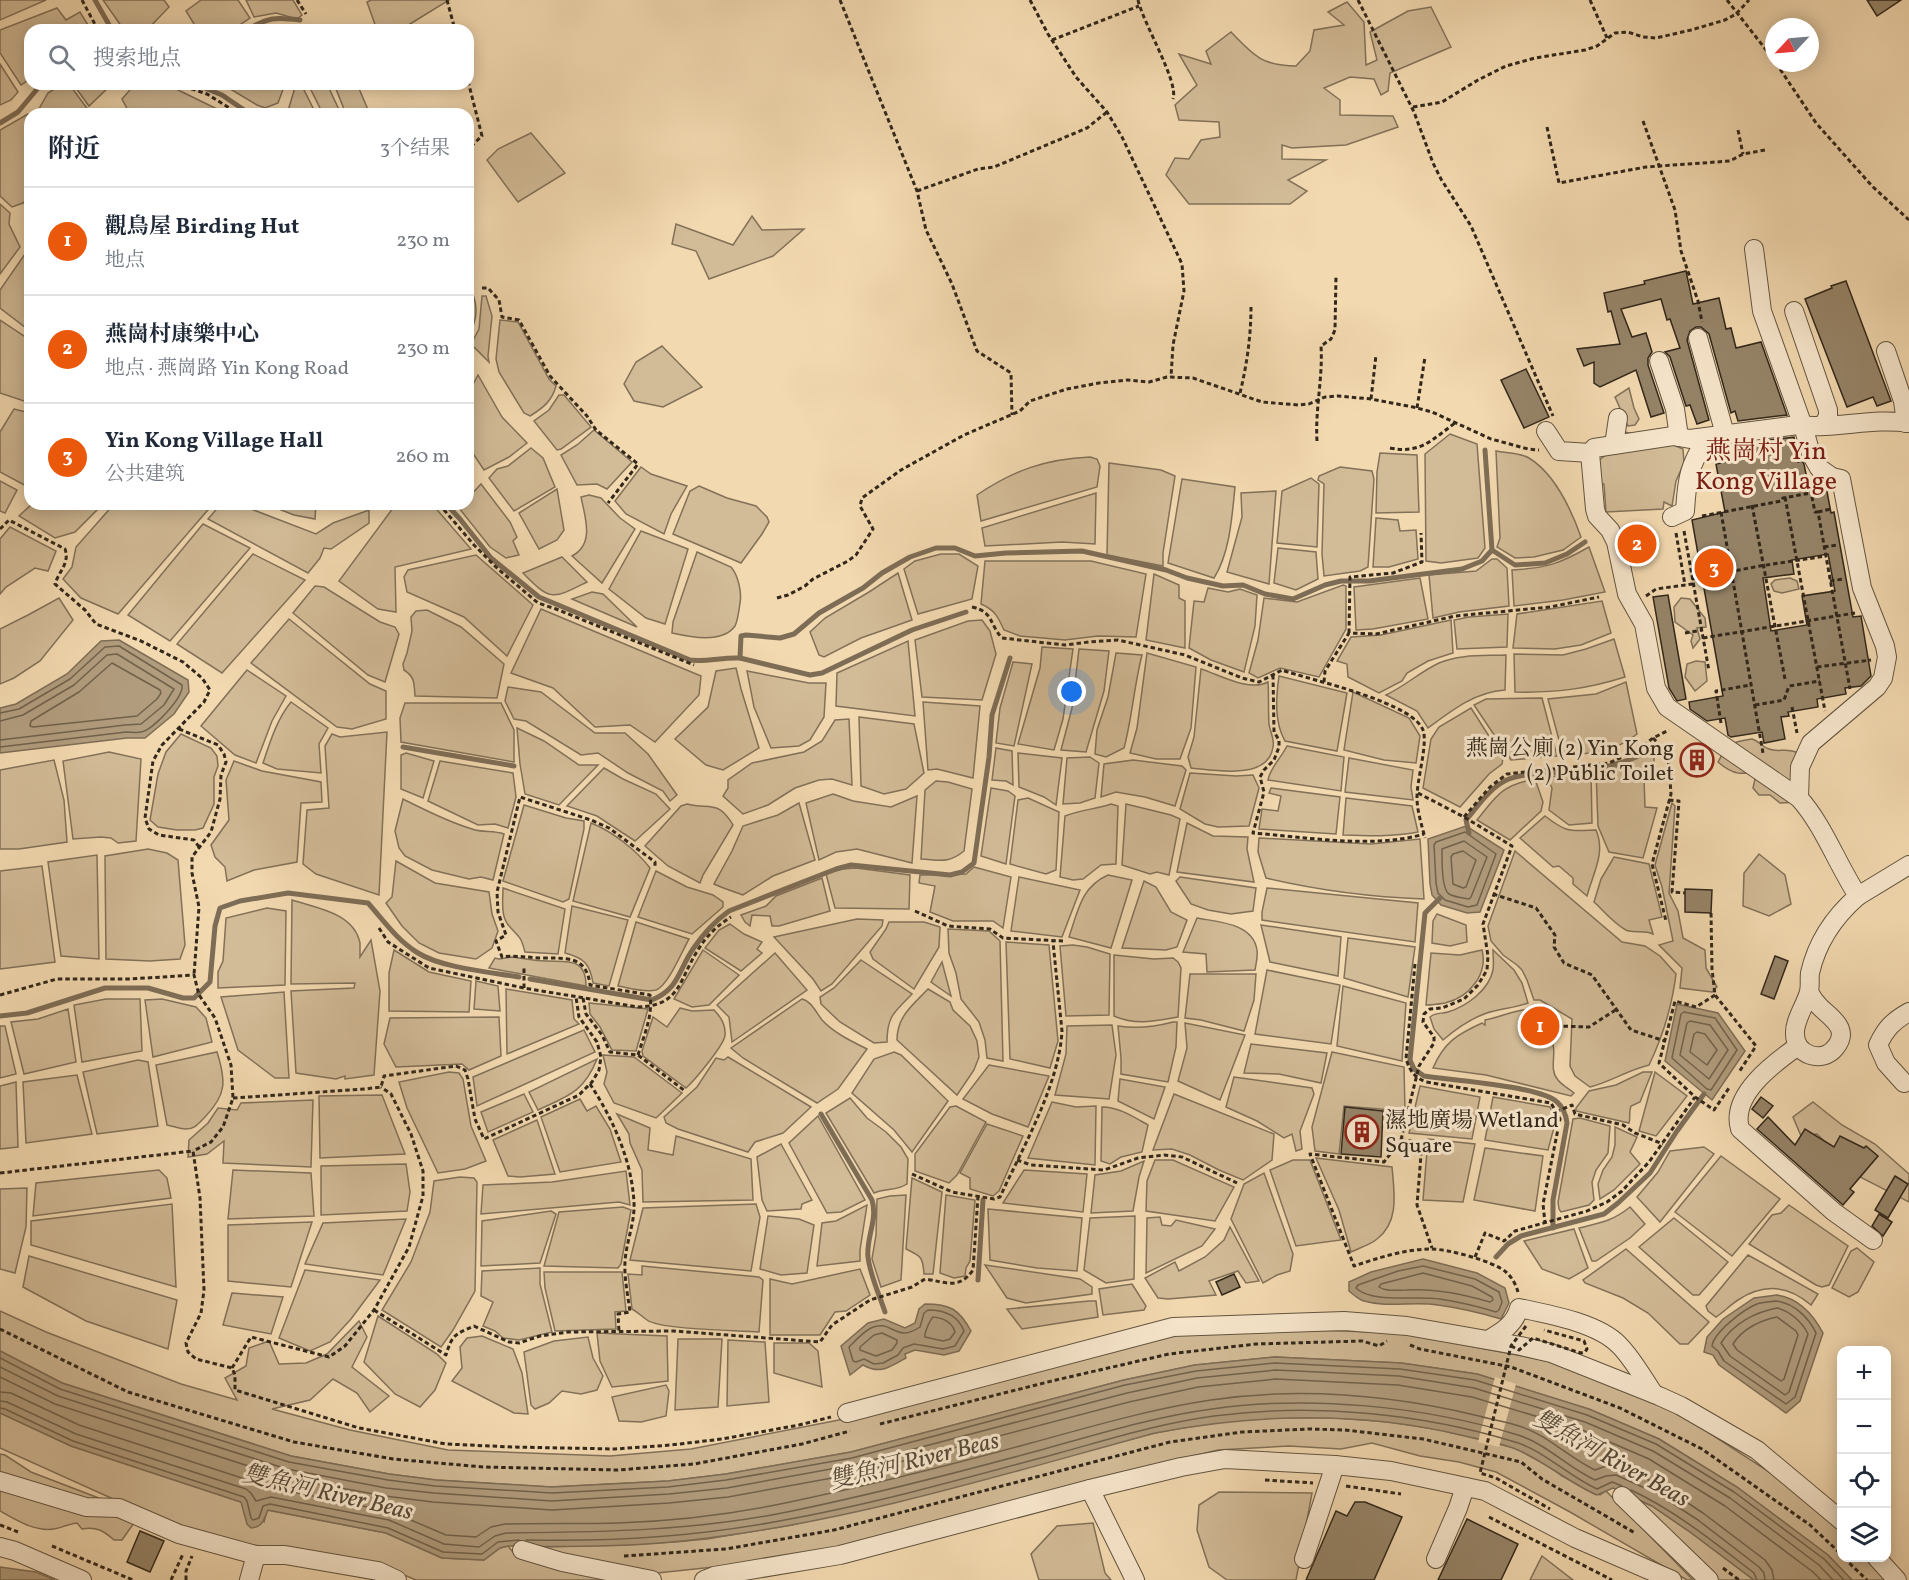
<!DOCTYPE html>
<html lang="zh">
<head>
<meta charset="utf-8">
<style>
	:root { --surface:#fff; --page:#f6f6f7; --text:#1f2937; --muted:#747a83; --line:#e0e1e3; --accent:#ea580c }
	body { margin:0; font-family:Vollkorn,"Noto Serif SC",serif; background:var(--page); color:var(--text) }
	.controls { position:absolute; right:18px; bottom:18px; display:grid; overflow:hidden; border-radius:12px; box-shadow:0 3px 15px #0003 }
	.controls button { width:54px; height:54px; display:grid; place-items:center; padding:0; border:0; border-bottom:2px solid var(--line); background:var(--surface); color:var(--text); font:30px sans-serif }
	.compass { position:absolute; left:1765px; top:18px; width:54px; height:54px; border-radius:50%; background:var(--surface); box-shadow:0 3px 15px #0003; rotate:244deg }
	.you { position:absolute; left:1072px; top:692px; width:21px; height:21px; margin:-15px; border:4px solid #fff; border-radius:50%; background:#1a73e8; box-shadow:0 0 0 9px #1a73e833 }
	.badge { display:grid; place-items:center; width:39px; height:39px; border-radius:50%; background:var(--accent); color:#fff; font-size:20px; font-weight:700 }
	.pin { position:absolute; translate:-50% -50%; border:3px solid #fff; box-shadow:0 2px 6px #0006 }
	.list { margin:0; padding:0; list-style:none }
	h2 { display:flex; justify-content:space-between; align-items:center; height:78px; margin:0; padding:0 24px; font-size:26px }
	h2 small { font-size:20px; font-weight:400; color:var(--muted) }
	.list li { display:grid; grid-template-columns:39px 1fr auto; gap:18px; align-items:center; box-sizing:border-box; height:108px; padding:0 24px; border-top:2px solid var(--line) }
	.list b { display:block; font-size:22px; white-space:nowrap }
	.list p { margin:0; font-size:20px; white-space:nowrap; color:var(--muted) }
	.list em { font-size:20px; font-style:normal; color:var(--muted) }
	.icon { flex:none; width:33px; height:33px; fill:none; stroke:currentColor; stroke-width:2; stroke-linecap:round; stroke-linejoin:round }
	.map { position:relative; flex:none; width:1909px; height:1580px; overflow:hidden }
	.search { position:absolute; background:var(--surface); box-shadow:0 3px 15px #0003; left:24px; top:24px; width:450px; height:66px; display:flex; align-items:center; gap:15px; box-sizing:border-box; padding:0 21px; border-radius:18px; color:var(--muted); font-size:22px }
	.panel { position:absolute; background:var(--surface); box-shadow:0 3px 15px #0003; left:24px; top:108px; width:450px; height:402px; border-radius:18px }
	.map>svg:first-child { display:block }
</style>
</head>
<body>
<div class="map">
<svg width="1909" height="1580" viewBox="0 0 1909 1580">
	<rect width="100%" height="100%" fill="#f3d9b0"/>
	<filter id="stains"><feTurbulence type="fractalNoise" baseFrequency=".00333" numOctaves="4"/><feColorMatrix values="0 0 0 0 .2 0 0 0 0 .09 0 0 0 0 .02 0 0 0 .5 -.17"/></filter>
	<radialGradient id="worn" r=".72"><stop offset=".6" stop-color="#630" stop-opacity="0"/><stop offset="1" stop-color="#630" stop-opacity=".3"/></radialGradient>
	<g fill="#d2bb97" stroke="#827159" stroke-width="1.5">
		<path d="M0,0H46L0,20Z"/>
		<path d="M103,0H164L169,7L147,30H124Z"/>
		<path d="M201,0H238L250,18L232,30H203L194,24L186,11Z"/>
		<path d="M246,0H293L302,15L297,19L276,13L254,17Z"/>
		<path d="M371,0H449L410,24L416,30H377L367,2Z"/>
		<path d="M1347,2L1364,22L1366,65L1377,60L1370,32L1408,11L1431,7L1451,47L1390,73L1388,91L1381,95L1374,79L1350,77L1324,88L1340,100V115L1393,116L1398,127L1346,145L1292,148L1282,145V159L1326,160L1288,180L1307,191L1290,204H1189L1166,175L1175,158L1189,159L1201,140L1220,137L1219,122L1179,120L1175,105L1197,85L1179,54L1211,64L1206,51L1231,32C1253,55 1262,66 1296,66L1310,51L1314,30L1344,25L1328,12Z"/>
		<path d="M57,8L66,20L80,12L91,30H30V79L21,85L0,53V30Z"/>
		<path d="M0,64L18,92L11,100L0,105Z"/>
		<path d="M62,84H69L89,111L86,114H36L48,93Z"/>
		<path d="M73,84H112L89,106Z"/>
		<path d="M135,84H166L219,110L224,114H130L122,99Z"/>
		<path d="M222,84H285L278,103L265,108L257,105Z"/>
		<path d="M296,84H301L316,114H287Z"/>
		<path d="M308,84H327L341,114H323Z"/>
		<path d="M334,84H357L369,112L346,114Z"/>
		<path d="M28,114L30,116V196L23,203L12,207L0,196V130Z"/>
		<path d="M531,133L565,173L518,202L487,160L498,149Z"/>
		<path d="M0,204L10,213L9,224L20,247L0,274Z"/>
		<path d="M752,216L762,230L804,229L773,256L709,279L696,251L672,244L676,224L733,245Z"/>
		<path d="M25,254L30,257V331L0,308V290Z"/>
		<path d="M468,284C478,301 479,319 468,336Z"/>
		<path d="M482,296H486L492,316L488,356L489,362L471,344L479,329Z"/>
		<path d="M0,320L30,340V403L0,393Z"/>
		<path d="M500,320L518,322L549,379L556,386C552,401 543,408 530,416L524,413L499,372L496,359Z"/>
		<path d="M662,346L702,387L663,407L634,401L624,384L636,362Z"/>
		<path d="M478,375L502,417L527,443L509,457L484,470L468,446V394Z"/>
		<path d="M1629,388L1634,408L1639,419L1635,425L1628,426L1615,397Z"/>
		<path d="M559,395H564L591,427L561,449L557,450L534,421L549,410Z"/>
		<path d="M14,409L30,413V488L0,472V432Z"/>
		<path d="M594,430L632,462L607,489L597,484L577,485L561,455L577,445Z"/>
		<path d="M1625,432L1669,443L1683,449L1684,463L1676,481L1672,506L1664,502L1663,509L1606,512L1604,484L1600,483L1599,460L1606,455L1613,437Z"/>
		<path d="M1450,434L1477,444L1485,548L1478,558L1441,563L1426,561L1425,454Z"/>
		<path d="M531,448L543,458L555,487L514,511L489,478L497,469L508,466Z"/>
		<path d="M1496,451C1506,453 1521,453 1529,458C1555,474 1571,509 1581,537L1563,550L1534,557L1515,558L1497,547L1500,538Z"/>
		<path d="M1380,453L1417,455L1419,512L1376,513L1377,472Z"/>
		<path d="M1090,457L1097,459L1100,466L1097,487L981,521L977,495C1014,470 1046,459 1090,457Z"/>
		<path d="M1109,463L1161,470L1175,476L1163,553V566L1107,555Z"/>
		<path d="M641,467L651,474L687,486L671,514L664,534L626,514L615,501Z"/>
		<path d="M1340,467L1372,471L1374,479L1368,567L1360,571L1324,576L1322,554L1324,484L1318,480L1319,476Z"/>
		<path d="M1311,478L1319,484L1317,547L1277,543L1282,491Z"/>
		<path d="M1182,479L1235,487C1232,516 1230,553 1214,578L1168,563Z"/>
		<path d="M0,481L17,490L5,513L0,511Z"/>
		<path d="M481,484L510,522L517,537L513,541L519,555L506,558L490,547L459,508L463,504H468V498Z"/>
		<path d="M699,486L727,498L756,506L767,517L769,522L762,534L741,563L673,534L690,491Z"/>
		<path d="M557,489L564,530L557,540L539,549L519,513Z"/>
		<path d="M1276,491L1269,584L1227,572L1242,517L1241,493Z"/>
		<path d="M1096,493L1095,544L1062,542L985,546L982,528Z"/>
		<path d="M589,495L601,498L620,518L635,529L602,583L572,556C595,544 585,517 581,497Z"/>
		<path d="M32,504H103L75,532L55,538L19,516Z"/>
		<path d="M114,504H213L118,614L81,598L63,579L72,567L76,547Z"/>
		<path d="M221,504H238L316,534L333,523L369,510V523L331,549L324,548L320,558L308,573L208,519Z"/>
		<path d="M266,504H316L315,519L294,515Z"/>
		<path d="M396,504H432L471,549L395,567L396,612L378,609L339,581Z"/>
		<path d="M1376,518L1398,520L1400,531L1416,530L1418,559L1389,567H1373Z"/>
		<path d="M203,524L250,548L170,641L128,615Z"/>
		<path d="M10,527L56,551L48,571L35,568L6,587L0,594V539Z"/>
		<path d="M641,531L688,549L665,624L646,618L609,589Z"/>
		<path d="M1589,547L1605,592L1563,600L1514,606L1512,570C1547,568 1559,564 1589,547Z"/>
		<path d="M1278,548L1316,552L1318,579L1296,590L1274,583Z"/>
		<path d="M697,552L731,567C738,575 742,592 740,603C739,609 738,620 735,626C722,644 690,637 672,633L673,622Z"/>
		<path d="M253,554L305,580L222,673L177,644Z"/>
		<path d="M941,554H959L978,566L972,599L918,614L904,569L915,561Z"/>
		<path d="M476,555L533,605L507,656L464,617L407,592L404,577L408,570Z"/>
		<path d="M562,557L587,582C553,599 551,602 523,573Z"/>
		<path d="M1492,559H1497L1507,568L1509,606L1459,612L1433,618L1429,575L1476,571Z"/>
		<path d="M985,561H1091L1146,574L1136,637L1098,636L1065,640L1020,636L1004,630C998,617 995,610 981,604Z"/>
		<path d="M898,573L912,620L861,638L824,657L819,655L810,632L825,618L869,592Z"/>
		<path d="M1154,574L1179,585V598L1185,601V648L1146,640Z"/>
		<path d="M1420,578L1428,619L1373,629L1356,630L1354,587Z"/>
		<path d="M1790,578L1797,581L1799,589L1782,593L1774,591L1771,584L1775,580Z"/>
		<path d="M1343,585L1346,586V629L1319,677L1280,668L1258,678L1249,673L1258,640L1264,598L1297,602Z"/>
		<path d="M315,586L324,587L380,622L395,627L399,634L385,682L368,675L293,613Z"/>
		<path d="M1208,588L1228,592L1240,589L1257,595L1255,626L1244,672L1211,660L1189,648L1194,601L1204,602Z"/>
		<path d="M592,592L603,594L637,627L572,599Z"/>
		<path d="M59,598L73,620L40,661L14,678L0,684V629L28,615Z"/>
		<path d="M1681,598L1690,599L1705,618L1706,627L1697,628L1700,639L1693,648L1691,641L1693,635L1675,622L1674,607Z"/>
		<path d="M1602,601L1611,633L1581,645L1555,649L1513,648L1517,614Z"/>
		<path d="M541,609L701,676L699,695L655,742L630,725L595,727L553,688L511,673Z"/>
		<path d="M427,610L461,627L504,664L497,698L415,696C414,683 415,677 404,670L403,664L407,653L412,631L411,617L416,611Z"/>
		<path d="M1508,614L1507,647L1457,649L1454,620L1469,617Z"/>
		<path d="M289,619L370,684L386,691V719L352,729L337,727L251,663Z"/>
		<path d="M982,620L990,631L996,654L982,700L922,697L915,640L968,621Z"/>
		<path d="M1451,620L1453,653L1428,661L1407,673L1402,681L1379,693L1348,677L1347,664L1337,661L1351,637L1381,635Z"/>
		<path d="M1614,639L1625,677C1587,689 1555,693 1515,692L1514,654L1563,655L1586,649Z"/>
		<path d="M908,641L915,716L836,706L837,673Z"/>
		<path d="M1042,647L1073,649L1063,719L1054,750L1018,744L1040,668Z"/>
		<path d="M1079,649L1109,651L1104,691L1086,752L1061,750L1072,708Z"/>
		<path d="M1116,653L1142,655C1134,686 1132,718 1124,748L1106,757L1095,754L1097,730L1108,697Z"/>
		<path d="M1147,653L1196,667L1191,728L1180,759H1156L1130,753L1137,728Z"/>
		<path d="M1506,655L1505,690C1475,692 1452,710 1428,728L1417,711L1386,695C1405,686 1420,672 1439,663C1459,654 1484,656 1506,655Z"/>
		<path d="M1696,661L1705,662L1707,681L1695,691L1685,677L1687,664Z"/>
		<path d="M1013,662L1032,664L1014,746L996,743L1000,708Z"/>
		<path d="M736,668L741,689L759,748L723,770L706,765L675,739L708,707L716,671Z"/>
		<path d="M1201,669C1220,675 1249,692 1268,682C1269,695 1268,710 1269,724C1270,732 1275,739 1273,747C1268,781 1214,770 1191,768L1188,757L1194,737Z"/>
		<path d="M247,670L286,696L272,721L256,763L235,755L201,726Z"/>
		<path d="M747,671L809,683H826L824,717L810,740L799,746L771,748L754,707Z"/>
		<path d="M1279,676L1347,693L1337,751L1285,741C1274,722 1276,697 1279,676Z"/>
		<path d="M1626,682L1637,734C1615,752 1591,754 1563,755L1548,699L1596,694Z"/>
		<path d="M508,687L541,692L595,733H625L648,754L677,795L670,801L663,791L628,773L598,753L581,755L526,721L514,719L505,701Z"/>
		<path d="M1353,692L1409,718L1420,736L1416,763L1384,760L1344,750Z"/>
		<path d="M1542,698L1557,756L1511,760L1474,705L1486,699Z"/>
		<path d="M291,702L328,728L319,744L321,773L277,769L263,763C270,742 277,719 291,702Z"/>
		<path d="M923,702L980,706L973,778L937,769L928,770Z"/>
		<path d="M405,703H501L514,730V762L401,742L400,718Z"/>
		<path d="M1471,708L1503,758L1502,764L1489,774L1460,807L1423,788L1431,739L1439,727Z"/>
		<path d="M859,717L914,724L924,773L906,789L884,794L861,786Z"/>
		<path d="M849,719L852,785L832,779L819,780L795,788L768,805L743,814L723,796L728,788V780L752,763L804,752L822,741L835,720Z"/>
		<path d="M517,728L544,741L579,765H598L559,805L525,794L520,764Z"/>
		<path d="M387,732L379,895L316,874L303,864L307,810L329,808L325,746L332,734L340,737Z"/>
		<path d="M181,734L211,748L217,756L218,766L214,777V804L203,828L195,830H177L158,827L150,820L158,774L166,752Z"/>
		<path d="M1752,739C1759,741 1762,747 1769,749C1779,753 1786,747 1798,753V802L1780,803L1770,795H1759L1753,788L1755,779L1761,770C1742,775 1734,776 1718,762C1728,743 1731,742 1752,739Z"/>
		<path d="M1287,746L1344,757L1341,791L1268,780C1270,768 1281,758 1287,746Z"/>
		<path d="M996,748L1012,751L1013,785L1006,781L992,780Z"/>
		<path d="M109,752L141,759L136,841L118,843L111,838L101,837L73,839L63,761Z"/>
		<path d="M406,753L434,761L423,798L401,789V755Z"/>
		<path d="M1018,753L1062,758L1056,805L1044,797L1019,787Z"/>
		<path d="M1644,753L1654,757V778L1644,779L1645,807L1657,808L1643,858L1609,852L1598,826L1596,770L1616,767Z"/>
		<path d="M1090,757L1099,763L1095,798L1080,803L1063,804L1067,758Z"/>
		<path d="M1349,758L1413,770L1411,787L1413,800L1345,792Z"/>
		<path d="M54,760L64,800L67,842L19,849H0V770Z"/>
		<path d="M1133,760L1182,766L1186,770L1175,806L1145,797L1116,792L1101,797L1104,764Z"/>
		<path d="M234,761L262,771L321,782L322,802L301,803L297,862L254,870L227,881L225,867L215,857L211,845L229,820L226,780Z"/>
		<path d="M440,761L513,773L516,797L508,828L495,824L478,825L428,801Z"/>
		<path d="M604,768L623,779L656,794L670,809L635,841L597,816L567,806Z"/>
		<path d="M1190,773L1236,776L1253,775L1259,788L1249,826L1218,827L1205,824L1180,809Z"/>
		<path d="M1591,773L1592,823L1569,825L1549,810L1552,788L1547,777Z"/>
		<path d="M1535,779L1543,802L1541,811L1510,840L1477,820C1497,795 1502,785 1535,779Z"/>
		<path d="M936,781L948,782L972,789L964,851C948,864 940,860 921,859L925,790Z"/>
		<path d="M991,788L1008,791L1015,796L1006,864L981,856Z"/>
		<path d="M1271,788L1340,797L1336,834L1259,829L1262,809L1278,811L1281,796L1269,793Z"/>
		<path d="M833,794L853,801L891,807L917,796L912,863L857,849L836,852L819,860L806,803Z"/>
		<path d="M1028,798L1059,812L1056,870L1046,874L1010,864L1018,800Z"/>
		<path d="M1346,798L1412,806L1418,832C1393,837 1368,836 1343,835Z"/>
		<path d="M403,799C425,810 448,822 472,829C483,833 493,830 504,834L493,880L481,877L469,879L432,870L405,856L399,848L395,831Z"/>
		<path d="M799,803L815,860L773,876L743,895C733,891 724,889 714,884L732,851L743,826L778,815Z"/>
		<path d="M1672,803L1675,806L1669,893L1678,911L1683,938L1705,950L1706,968L1717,987L1712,992L1680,988L1682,968L1659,945L1673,941L1662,887L1655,865Z"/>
		<path d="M687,804C709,810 718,799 733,825L703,875L700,883L668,866L645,846L681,806Z"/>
		<path d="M1111,804L1118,806L1116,864L1101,865L1083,879L1073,880L1060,877L1065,816C1080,810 1096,809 1111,804Z"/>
		<path d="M1126,804L1171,815L1180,819L1169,875L1157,872L1150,874L1122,865Z"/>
		<path d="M524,805L566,818L584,821V829L569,899L563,902L503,881Z"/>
		<path d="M1545,816C1567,833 1569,831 1596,830C1606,853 1593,873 1587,896L1573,884V878L1559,866L1553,867L1520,838Z"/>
		<path d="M591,823C612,831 636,850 650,868L630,917L573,901Z"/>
		<path d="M1187,823L1213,836L1248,837L1247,849L1254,882L1177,872Z"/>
		<path d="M1259,838L1371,844L1420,839L1424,899C1371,897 1317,890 1266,878L1258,852Z"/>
		<path d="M148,849L167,853L178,860L185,945L180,959L150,961L106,959L105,856Z"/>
		<path d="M1515,851L1622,942L1645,946L1660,956L1676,974C1672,1006 1663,1036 1649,1065C1628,1070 1610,1082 1590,1087L1575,1076L1570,1066L1572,1019L1540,1000H1534L1527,980L1522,970L1517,965L1503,955L1491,941L1488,926Z"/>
		<path d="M1759,854L1785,875L1791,904L1769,916L1743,906L1744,873Z"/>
		<path d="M97,855L99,959L61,956L48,862Z"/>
		<path d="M1614,857L1649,864L1662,917L1649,920L1653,934C1644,930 1638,933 1629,931C1619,929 1603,910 1594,902L1601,879Z"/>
		<path d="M396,861L435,883L489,892L492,914L498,931L492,948L476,959L439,953L419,943L402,926L386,903L392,897Z"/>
		<path d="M42,866L55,962L0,969V871Z"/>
		<path d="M974,867L1011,877L1003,928L993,921H953L930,912L935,886L919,883L920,875L966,874Z"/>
		<path d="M856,868L910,875L909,909L835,908L826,874L842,869Z"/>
		<path d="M656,871L687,887L713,895L723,902V907L692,934L638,917Z"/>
		<path d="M1108,875L1132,880L1111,948L1069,937C1078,911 1081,887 1108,875Z"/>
		<path d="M1019,877L1080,890L1062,937L1011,931Z"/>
		<path d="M1180,877L1256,888L1253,911L1231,914L1208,910L1191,904L1176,881Z"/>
		<path d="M822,878L830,911L779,926H772L770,916L752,915L750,926L745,922L741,915L766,906L776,896Z"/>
		<path d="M1144,881L1156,887L1171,912L1187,920L1177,947L1166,950L1122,948Z"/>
		<path d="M503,888L565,909L558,954L525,952C521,937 520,938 510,927C500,917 503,901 503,888Z"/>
		<path d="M1267,888L1418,903L1415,942L1262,920V912Z"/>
		<path d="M292,900C317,908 354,913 360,943C360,948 360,953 360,957L371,940L380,991L374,1075L345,1079V1076L336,1079L296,1073L291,991L354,988L355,983L291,984Z"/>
		<path d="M572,906L628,920L609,986L593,983C590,964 584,958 565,953Z"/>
		<path d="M267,908L286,911L285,985L218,988V972L223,961L226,918Z"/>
		<path d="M1437,914L1466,925L1467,942L1450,946L1432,943L1433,921Z"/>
		<path d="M1197,918C1218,922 1253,923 1257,950C1258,956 1256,964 1255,970L1207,972L1206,954L1183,952Z"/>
		<path d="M857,919L883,920L882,926L832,984L821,991L813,979L774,937Z"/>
		<path d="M636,922L689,939C682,951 668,986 656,990C645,993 629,988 618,986Z"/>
		<path d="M889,922H924L940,927L939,947L914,989L873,959L870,952L886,929Z"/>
		<path d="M730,924L744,934L762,942L757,949L762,953L741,971L705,948L719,930Z"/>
		<path d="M1261,925L1341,937L1338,976L1270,962Z"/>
		<path d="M948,929L989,931L1000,941L1003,1061L987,1058L985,1040L979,1022L961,999L956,973L949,953Z"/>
		<path d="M1348,938L1415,947L1408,997L1344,978Z"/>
		<path d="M1006,942L1049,945L1058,1041L1050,1068L1010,1059Z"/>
		<path d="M1073,945L1087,947L1110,954L1109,1015L1066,1016L1060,946Z"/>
		<path d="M394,950L429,972L471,981L469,1012L389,1011V973Z"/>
		<path d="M703,950L739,975L709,1005L692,1007L674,999Z"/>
		<path d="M1482,950C1488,974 1470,997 1445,1003C1439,1004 1432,1005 1426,1005L1431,953L1460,955Z"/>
		<path d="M1493,950L1514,970L1522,983L1528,1003C1517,1007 1506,1008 1494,1011C1476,1015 1457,1028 1443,1040L1434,1029L1430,1017C1436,1012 1442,1014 1448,1012C1467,1006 1489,990 1493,970C1494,964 1493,956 1493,950Z"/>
		<path d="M775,953L807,990L732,1042L729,1017L717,1005Z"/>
		<path d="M1114,955L1154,959L1173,958L1178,962L1181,968L1178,1017C1155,1021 1137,1026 1114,1016Z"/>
		<path d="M512,957C523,958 534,961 546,961C567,962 586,957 586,986L489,968L495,958L499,959Z"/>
		<path d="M861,960L912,994C895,1012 887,1015 887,1042L874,1043L840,1022L821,1004L820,997L834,988Z"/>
		<path d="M942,962L951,996L931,982Z"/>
		<path d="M1267,970L1340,985L1331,1044L1255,1034Z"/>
		<path d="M1190,974H1256L1254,1000L1244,1031L1201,1020L1185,1018Z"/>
		<path d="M476,981L498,986L500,1011L474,1009Z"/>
		<path d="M1343,986L1406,1003L1402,1061L1337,1046Z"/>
		<path d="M506,989L572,1000L574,1019L579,1024L507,1054Z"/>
		<path d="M928,989L950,1002L953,1010L970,1026L977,1041L979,1057L974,1070L957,1095L897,1040C897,1016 913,1005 928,989Z"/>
		<path d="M284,992L289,1078H275L238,1050L221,997Z"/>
		<path d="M106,999H140L142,1051L82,1062L74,1005Z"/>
		<path d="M162,999L196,1007L206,1018L212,1042L153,1057L145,1000Z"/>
		<path d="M802,999C811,1001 816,1012 822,1020C834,1033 851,1041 867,1049L838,1089L817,1103L743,1058L731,1048Z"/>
		<path d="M589,1003L648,1009L636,1051L612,1050L600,1027L590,1014Z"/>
		<path d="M680,1008L692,1011L714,1010C720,1016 726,1025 725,1035C725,1044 694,1081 686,1088L643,1056L642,1051L653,1017L667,1027Z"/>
		<path d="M68,1009L76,1062L24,1074L11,1022L38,1019Z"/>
		<path d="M1532,1009V1012L1519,1028L1538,1046L1542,1045L1549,1037C1560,1049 1547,1068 1558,1080C1562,1085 1569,1089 1574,1093L1571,1096L1486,1075L1433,1068C1444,1042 1458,1034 1482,1023L1485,1025V1020C1501,1017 1516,1009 1532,1009Z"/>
		<path d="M499,1017L501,1056L469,1070L462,1064L396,1067L384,1044L390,1018Z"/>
		<path d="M1173,1022H1177L1176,1047L1168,1082L1121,1074V1058L1118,1026C1138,1029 1154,1027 1173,1022Z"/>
		<path d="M1185,1023L1245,1035L1220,1100L1178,1081L1187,1048Z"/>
		<path d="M1112,1025L1116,1055L1109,1099L1055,1095L1066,1054L1067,1026Z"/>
		<path d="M0,1026H5L16,1074L0,1078Z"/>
		<path d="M584,1030L595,1052L477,1106L473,1077Z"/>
		<path d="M1251,1044L1327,1053L1321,1083L1279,1074L1244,1073Z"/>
		<path d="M217,1052C226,1081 227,1094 205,1117C199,1123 195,1129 186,1129C180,1129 173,1126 167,1125L156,1065Z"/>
		<path d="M894,1052L901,1055L948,1101L912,1152L894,1130L852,1093L874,1059Z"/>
		<path d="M1332,1052L1404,1067L1405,1111L1344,1106L1339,1154L1315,1151L1312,1127Z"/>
		<path d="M603,1055L634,1057L682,1093L656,1118L614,1103L604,1084L607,1072Z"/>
		<path d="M728,1057L811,1107L783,1133L755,1142L748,1152L678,1129L666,1123L664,1117L697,1087L716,1058L724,1060Z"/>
		<path d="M597,1059C584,1092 568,1096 538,1110L529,1092Z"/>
		<path d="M138,1060L148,1062L158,1126L97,1134L83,1072Z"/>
		<path d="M989,1065L1049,1076L1028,1127L992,1114L963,1099Z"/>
		<path d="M449,1072L459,1073L463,1079L471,1126L486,1161L465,1169L438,1173L407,1108L399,1082Z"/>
		<path d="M1643,1072H1652L1640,1102L1631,1106C1628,1113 1631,1117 1629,1123L1576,1111V1108L1589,1091L1616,1085Z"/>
		<path d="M1655,1072L1687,1096L1656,1136L1639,1131Z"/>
		<path d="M77,1075L92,1134L26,1143L23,1082Z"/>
		<path d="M1234,1077L1312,1088L1314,1094L1300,1131L1302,1149L1296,1151L1292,1134L1284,1138L1257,1121L1226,1107Z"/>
		<path d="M1120,1079L1165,1087L1154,1119L1118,1101Z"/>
		<path d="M16,1082L18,1147L0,1149V1086Z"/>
		<path d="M1420,1086L1480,1097L1472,1139L1409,1133Z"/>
		<path d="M524,1094L533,1112L488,1132L481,1112Z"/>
		<path d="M1174,1094L1274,1134L1272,1160L1243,1180L1219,1170L1190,1155L1172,1149L1153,1150Z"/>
		<path d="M382,1095L405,1154L320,1158L319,1096Z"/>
		<path d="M1493,1097L1550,1107L1556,1120L1548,1150L1485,1140Z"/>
		<path d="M850,1098L867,1118L886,1132L901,1147L908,1159L907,1184C897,1191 885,1188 874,1193L826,1113Z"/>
		<path d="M580,1099L587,1111L596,1106L610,1129L621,1162L560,1172L541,1117Z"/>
		<path d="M313,1100L311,1167L223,1163L224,1141L207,1154L188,1157L189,1140L208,1123L218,1108L237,1110L241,1103Z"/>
		<path d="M1052,1102L1076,1107L1096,1106L1095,1165L1028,1158Z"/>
		<path d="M1813,1102L1842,1125L1875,1144L1909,1174V1202L1860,1177L1817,1134L1801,1136L1793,1117Z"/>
		<path d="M956,1106L986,1122L957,1175L949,1183L915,1171V1154L950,1107Z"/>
		<path d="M1102,1107C1119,1107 1134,1117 1148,1125L1142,1152L1121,1157L1110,1164L1101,1161Z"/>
		<path d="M617,1114L650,1128L648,1150L673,1155L676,1136L751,1159L753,1200L643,1202L642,1170L630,1143L629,1134Z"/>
		<path d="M818,1116L865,1200L841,1212L827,1213L789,1143Z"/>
		<path d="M1580,1118L1610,1126L1608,1153L1596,1170L1592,1182L1594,1200L1589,1205L1561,1212L1559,1209L1558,1202L1573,1119Z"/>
		<path d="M537,1120L555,1174L520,1177L508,1176L493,1140Z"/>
		<path d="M987,1124L1023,1136L999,1191L993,1196L970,1189V1178L960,1173Z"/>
		<path d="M1615,1127L1637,1137L1630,1152L1640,1164L1614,1190L1600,1199L1598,1184L1603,1170L1612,1157L1615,1145Z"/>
		<path d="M1428,1139L1475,1144L1463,1202L1423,1200Z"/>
		<path d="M781,1144L812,1200L802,1204L801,1209L767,1211L762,1200L757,1157Z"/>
		<path d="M1704,1147L1714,1154L1660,1222L1637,1197L1658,1172L1670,1151Z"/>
		<path d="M1485,1148L1543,1156L1535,1211L1474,1200Z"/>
		<path d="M1721,1156L1780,1199L1732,1256L1675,1212Z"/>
		<path d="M1316,1158L1392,1167C1394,1191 1400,1222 1377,1239C1370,1245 1359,1248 1351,1252L1339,1210Z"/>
		<path d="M1155,1160H1173L1234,1187L1215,1221L1146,1211L1147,1181Z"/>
		<path d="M1293,1160H1310L1341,1240L1296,1246L1270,1170Z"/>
		<path d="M1144,1161L1139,1177L1133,1211L1091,1213L1095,1175L1121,1171Z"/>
		<path d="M406,1164L410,1192L407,1211L321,1215V1166Z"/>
		<path d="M159,1170L167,1178L171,1198L33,1216L36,1183Z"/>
		<path d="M233,1170L311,1173L314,1216L228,1219Z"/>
		<path d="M1024,1170L1087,1174L1083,1212L1003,1203Z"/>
		<path d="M626,1171L630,1205L619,1202L481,1214L483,1185L552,1182Z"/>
		<path d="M1264,1173L1293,1254L1290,1271L1277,1275L1263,1283L1231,1219L1244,1184Z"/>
		<path d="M460,1177L474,1178L477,1182L475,1291L453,1330L441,1347L382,1310L411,1262L430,1212L434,1181Z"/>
		<path d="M912,1178L942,1192L933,1274H924C923,1257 921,1256 906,1249Z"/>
		<path d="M27,1188L26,1227L15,1273L0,1269V1189Z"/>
		<path d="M906,1195L901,1280L881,1287L872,1259L876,1235L877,1199L890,1196Z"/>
		<path d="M946,1195L975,1200L970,1261L966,1268L965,1276L954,1278L940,1273Z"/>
		<path d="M172,1204L176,1287L31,1245V1221Z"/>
		<path d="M756,1204L760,1217L751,1271L630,1260L643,1208Z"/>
		<path d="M867,1205L860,1250V1261L817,1266L822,1223L836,1221Z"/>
		<path d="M1789,1205L1848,1246L1829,1285L1822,1287L1816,1285L1749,1244L1772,1215L1781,1213Z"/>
		<path d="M623,1207L631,1210L621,1264L618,1268L544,1266L559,1212Z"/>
		<path d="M1630,1207L1645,1224L1630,1238L1596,1261H1592L1579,1228C1600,1223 1613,1221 1630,1207Z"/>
		<path d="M988,1209L1082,1218L1077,1271L1037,1268L990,1260Z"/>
		<path d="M551,1211L556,1214L540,1263L481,1266L482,1221Z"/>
		<path d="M768,1216L799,1219L814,1225L807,1273L781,1275L760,1269Z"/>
		<path d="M1135,1216L1134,1279L1106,1283L1084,1270L1090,1218Z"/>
		<path d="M1160,1217L1162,1225L1171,1226L1176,1220L1215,1229L1202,1246L1146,1273L1147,1218Z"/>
		<path d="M1674,1218L1728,1262L1699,1295H1693L1639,1247Z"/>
		<path d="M406,1219L383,1275L305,1264L323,1223Z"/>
		<path d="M312,1222L291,1287L228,1281V1225Z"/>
		<path d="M1230,1227L1259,1281L1246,1283L1238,1271L1209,1281L1216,1295L1168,1299L1158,1298L1145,1278L1175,1262L1179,1271L1205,1257L1224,1240Z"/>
		<path d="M1574,1229L1588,1268L1569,1279L1542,1269L1524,1241Z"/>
		<path d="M1857,1248L1874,1262L1858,1292L1849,1297L1832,1288L1851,1251Z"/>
		<path d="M1626,1249L1709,1322L1688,1344H1680L1648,1313L1623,1298L1585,1283L1583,1280Z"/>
		<path d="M1748,1255L1818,1294L1811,1305C1788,1285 1764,1283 1738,1300C1730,1305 1724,1312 1716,1317L1708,1311L1706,1306Z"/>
		<path d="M29,1256L177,1300L168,1349L86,1321L23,1287Z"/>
		<path d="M985,1265L1080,1279L1092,1287V1294L1026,1303L1007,1298Z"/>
		<path d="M642,1266L759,1277L763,1280L759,1332C738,1330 661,1330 647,1320C641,1316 639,1313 632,1309L628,1274L642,1275Z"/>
		<path d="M540,1268V1284L552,1332L519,1340L503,1338L495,1331L483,1326L493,1302L481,1296L482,1271Z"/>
		<path d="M860,1269L870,1295L846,1311L835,1312L820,1335H770V1279L792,1284Z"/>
		<path d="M305,1270L380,1280L351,1319L330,1342L310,1351L279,1338Z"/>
		<path d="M544,1272H622L626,1311L615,1312L616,1329L555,1331L545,1288Z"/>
		<path d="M1132,1284L1146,1306L1144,1310L1103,1315L1099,1289Z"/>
		<path d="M232,1293L283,1297L271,1334L223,1325Z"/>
		<path d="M1089,1301H1096L1098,1317L1022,1329L1007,1309Z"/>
		<path d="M0,1311L46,1332L181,1384L237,1400L225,1378L246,1366L249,1348L269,1341L279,1364L306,1363L327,1354L359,1321L367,1337L352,1367L389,1396L370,1412L357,1393L333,1379L310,1400L272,1409L350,1430L448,1450L610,1456L691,1449L844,1419L1173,1330L1257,1328L1401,1333L1553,1362L1674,1410L1777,1477L1841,1527L1842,1558H1871L1891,1580H1852L1828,1555L1737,1487L1659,1439L1591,1410L1477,1374L1401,1363L1275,1357L1195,1365L1124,1380L851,1452L726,1474L668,1481L550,1487L436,1480L389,1474L291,1456L62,1383L0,1351Z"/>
		<path d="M378,1316L437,1354L446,1363L435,1390L420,1407L395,1394L364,1362Z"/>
		<path d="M597,1333L667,1336L668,1381L612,1387L600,1361Z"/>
		<path d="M482,1336L513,1349L522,1373L528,1414L514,1413L452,1381L462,1368L460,1347L467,1338Z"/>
		<path d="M588,1337L593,1358L603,1376L597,1390L581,1394L562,1391L549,1403L535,1409L531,1405L524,1352L554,1341Z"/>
		<path d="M678,1339H722L718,1407L675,1410Z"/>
		<path d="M728,1340L765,1342L769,1402L727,1406Z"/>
		<path d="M774,1343H809L818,1351L822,1387L774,1373Z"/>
		<path d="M666,1385L669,1391L666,1416L641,1422L619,1421L612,1397Z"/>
		<path d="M0,1413L71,1446L241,1502L264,1522L267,1510L386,1533L442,1558L484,1560L500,1548L508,1546L517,1557L616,1580H416L373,1562L253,1547L162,1521L0,1448Z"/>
		<path d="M1270,1418H1336L1390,1422L1441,1430L1515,1448L1550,1467L1562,1476L1600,1495L1606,1491L1693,1580H1687L1570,1512L1496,1472L1459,1462L1420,1456L1372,1443L1341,1449L1289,1446L1218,1450L1135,1470L850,1547L714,1567L648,1574L564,1555L540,1547L620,1545L674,1542L707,1539L792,1525L908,1498L1155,1433L1217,1422Z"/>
		<path d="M0,1454L5,1455L31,1472L122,1507L136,1520L122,1540H114C104,1531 96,1526 82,1529L77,1523C68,1524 61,1528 54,1529C35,1532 16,1520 0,1511Z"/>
		<path d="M1219,1492L1312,1493L1296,1580H1227L1209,1567L1197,1530L1199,1505Z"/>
		<path d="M1620,1492L1652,1506L1690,1532L1754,1580H1716Z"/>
		<path d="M1093,1523L1105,1573L1111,1580H1039L1031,1554L1057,1526Z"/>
		<path d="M1542,1556L1573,1580H1530Z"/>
	</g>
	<g fill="#b19c7d" stroke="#7e6d56" stroke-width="1.5">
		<path d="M119,640L188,680L189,692L174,714L145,738H127L0,753V708L16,704L67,674L101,641Z"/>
		<path d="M1466,826L1504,850L1480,912L1467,913L1441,905L1432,895L1430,884L1428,839Z"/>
		<path d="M1677,1004L1718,1013L1745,1051L1712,1100L1665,1061Z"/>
		<path d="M1423,1259L1477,1273L1505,1288L1509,1303L1501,1319C1481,1313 1460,1308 1438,1305C1414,1301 1388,1308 1364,1301C1359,1300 1354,1295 1349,1291V1282L1371,1272Z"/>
		<path d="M1777,1295C1798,1298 1813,1314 1823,1333L1800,1401L1786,1413L1719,1365L1713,1355L1704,1352L1707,1337L1723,1319L1754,1298Z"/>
		<path d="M925,1304C950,1304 959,1309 971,1331L959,1351L944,1355L915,1350L905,1354L906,1358C889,1367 881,1375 863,1365L850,1375L841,1346L868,1323L884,1319L905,1328L915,1323L919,1309Z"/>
		<path d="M0,1351L62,1383L291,1456L389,1474L436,1480L552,1487L668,1481L726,1474L851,1452L1124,1380L1195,1365L1275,1357L1401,1363L1477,1374L1589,1409L1659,1439L1737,1487L1828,1555L1852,1580H1754L1690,1532L1652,1506L1613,1488L1597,1495C1569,1483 1546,1462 1518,1450C1501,1443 1482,1440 1465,1436C1361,1411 1259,1413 1155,1433C1008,1473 860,1519 708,1538C642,1547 574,1547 508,1546L500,1548L484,1560L442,1558L386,1533L268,1510C264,1519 263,1527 251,1528L247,1524L241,1502L71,1446L0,1413Z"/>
		<path d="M0,1567L36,1572L55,1580H0Z"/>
	</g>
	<path fill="#f3d9b0" d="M1495,1377L1516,1384L1499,1447L1478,1442Z"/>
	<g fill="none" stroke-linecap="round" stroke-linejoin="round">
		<g stroke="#71624c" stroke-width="1.5">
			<path d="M112,663L160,690L161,693L157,699L137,716L33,727L30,726L31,721L79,692Z"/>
			<path d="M0,713L19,709L70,679L105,647L119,646L182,685C184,697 153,730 141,732C137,733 131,732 126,732L0,747"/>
			<path d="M0,721L23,715L74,685L107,655L117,654L174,689L164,705L141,724L125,725L0,740"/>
			<path d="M1465,832L1496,854L1477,905L1468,907L1445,900L1438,893L1436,883L1434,845L1436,842Z"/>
			<path d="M1464,841L1487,857L1471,897L1469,899C1463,898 1454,897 1449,894C1441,889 1442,858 1442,849Z"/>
			<path d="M1463,851L1476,860L1466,887L1463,888L1453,884L1451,857L1453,854Z"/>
			<path d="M1684,1012L1715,1018L1737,1050L1711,1090L1707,1089L1672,1058L1681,1014Z"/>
			<path d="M1690,1021L1710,1025L1728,1050L1709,1079L1680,1055L1687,1023Z"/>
			<path d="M1697,1032L1705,1034L1717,1050L1707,1065L1690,1052L1694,1034Z"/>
			<path d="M1423,1266L1475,1279L1499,1292L1502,1302L1499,1310L1496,1312C1477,1306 1459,1302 1440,1299C1416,1295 1373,1304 1356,1288L1358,1285L1398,1271Z"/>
			<path d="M1423,1273L1472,1286L1492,1297L1493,1300L1490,1302C1463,1294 1434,1288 1406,1290C1397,1290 1386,1292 1379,1287L1381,1284Z"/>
			<path d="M1776,1301C1794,1303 1809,1318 1816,1333L1795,1397L1786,1404L1724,1361L1718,1351L1712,1346C1714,1332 1744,1309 1757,1304C1763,1302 1770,1302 1776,1301Z"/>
			<path d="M1777,1308C1790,1311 1803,1323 1808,1334L1789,1392L1785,1395L1730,1356L1721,1343C1733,1324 1755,1312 1777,1308Z"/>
			<path d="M928,1310C944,1310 958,1315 964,1331L955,1346L943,1349L914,1344L903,1348L898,1355L883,1363L874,1364L864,1359L856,1362L853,1361L849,1347C855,1341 863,1332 871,1328C892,1318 895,1344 920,1327L924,1313Z"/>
			<path d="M933,1317C943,1318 952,1322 955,1332L950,1339L943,1341L925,1337C924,1333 930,1320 933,1317Z"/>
			<path d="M1777,1317L1796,1331L1798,1335L1784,1379L1781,1381L1737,1350L1733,1344C1742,1329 1761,1320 1777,1317Z"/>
			<path d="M882,1333L897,1340V1343L892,1350L876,1356L860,1350V1347L874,1335Z"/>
			<path d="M0,1358L60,1389L289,1462L388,1480L435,1486L552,1493L668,1487L726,1480L852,1458L1125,1385L1196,1371L1275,1363L1400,1369L1475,1380L1587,1415L1656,1444L1734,1492L1824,1559L1844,1580"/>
			<path d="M0,1367L58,1396L287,1469L386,1488L434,1493L552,1501L669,1494L727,1488L853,1465L1127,1393L1197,1378L1276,1370L1399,1376L1474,1388L1585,1422L1653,1451L1730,1498L1819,1565L1833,1580"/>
			<path d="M0,1377L55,1404L286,1478L385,1496L433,1502L552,1510L669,1503L728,1497L854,1474L1129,1402L1198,1387L1276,1379L1398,1385L1472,1397L1582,1430L1649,1459L1725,1506L1813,1572L1821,1580"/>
			<path d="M0,1392L11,1393L79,1425L248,1480L260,1489L273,1488L392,1512L446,1535L476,1537L491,1527L505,1524C543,1523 580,1524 618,1523C675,1521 734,1514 790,1502C871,1485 951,1465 1031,1443C1090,1427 1150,1409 1211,1400C1299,1387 1392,1395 1479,1416C1493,1420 1508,1422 1522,1427C1549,1436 1569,1458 1595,1470L1606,1466H1618L1662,1486L1703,1513L1765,1560L1772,1570L1774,1580"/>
			<path d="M0,1401L7,1402L76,1434L246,1489L251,1493L256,1501L271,1497L389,1520L444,1544L479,1547L495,1536L506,1533C602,1532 697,1531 792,1511C874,1494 956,1473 1037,1451C1095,1435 1152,1417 1212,1409C1309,1395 1424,1406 1518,1435C1547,1444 1568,1468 1595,1480L1606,1476L1616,1475L1658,1494L1698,1520L1759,1567L1764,1573L1765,1580"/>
			<path d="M0,1408L5,1409L73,1441L244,1497L247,1501L251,1518L253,1520L259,1518L263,1506L270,1504L388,1528L443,1552L482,1554L498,1542L519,1540"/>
			<path d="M1631,1490C1676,1511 1715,1543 1754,1573L1757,1580"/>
			<path d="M526,1540C615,1542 704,1536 790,1519C881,1502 970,1477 1059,1453C1110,1439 1161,1423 1214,1416C1312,1403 1421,1413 1515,1442C1545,1451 1568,1476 1597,1489L1612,1482L1622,1486"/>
		</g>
		<g stroke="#7e6d56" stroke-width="5">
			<path d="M95,0L112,30"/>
			<path d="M247,30C268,17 276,17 300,20"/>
			<path d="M195,84L222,95L250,114"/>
			<path d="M0,123L18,112L38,88L44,84"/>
			<path d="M446,504L460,519L491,558L539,597L690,660C707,662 723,657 740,658L810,675L822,673L912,630L966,612"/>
			<path d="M1492,550L1515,565L1545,563L1567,554L1585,542"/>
			<path d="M740,658L741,636L746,635L780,638L794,634L819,613L863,588L882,573L910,557L936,548H955L975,556L1006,553L1082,551L1166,570L1187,578L1223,586L1243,585L1265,594L1293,599L1325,585L1341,581H1369L1462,569L1482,561L1492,550L1485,450"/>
			<path d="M403,747L514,766"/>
			<path d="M1469,833L1466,820C1478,806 1491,786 1509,779C1522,774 1537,774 1550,773C1588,770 1624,768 1656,746"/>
			<path d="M1440,898L1425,913L1410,1060L1414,1069L1424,1076C1451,1080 1540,1086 1557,1102C1563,1107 1566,1115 1567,1123L1553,1200V1228"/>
			<path d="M530,979L652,1000C679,989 678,971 693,949C703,934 715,921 729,911L836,869L851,865L950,875L962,872L974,863L989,757L992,715L1010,658"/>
			<path d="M0,1016L27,1013L105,988H148L183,998H194L210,982L215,926L220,908L240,901L288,893L368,903C384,921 397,940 418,953C442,968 490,972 519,977"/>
			<path d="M821,1114L872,1200C878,1220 866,1237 868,1257C870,1275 879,1294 885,1312"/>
			<path d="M1496,1257L1508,1244L1521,1236L1604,1214L1618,1203L1650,1173L1677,1131L1704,1094"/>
			<path d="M978,1280L983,1200"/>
		</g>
	</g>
	<g fill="#968468" stroke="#31271b" stroke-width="1.5" fill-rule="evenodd">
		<path d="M1867,0H1901L1877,16Z"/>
		<path d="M1686,271L1693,304L1719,298L1726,329L1731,328L1736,348L1761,342L1787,415L1738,421L1735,411L1731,413L1709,334L1701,327H1696L1690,331L1687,340L1709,420L1697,424L1690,405L1686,406L1670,357L1665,352L1680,348L1670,319L1667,320L1661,299L1621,309L1632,337L1646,333L1652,352L1648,358V365L1664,413L1651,417L1636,370L1600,387L1594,383V362L1584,366L1577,349L1620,344L1611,311L1608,312L1604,293L1645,284L1644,281Z"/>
		<path d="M1846,281L1891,401L1877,406L1873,397L1847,407L1805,299L1832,288L1831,286Z"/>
		<path d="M1526,369L1549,417L1524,428L1501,380Z"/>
		<path d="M1794,437L1798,462L1802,461L1804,464L1808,484L1819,482L1826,486L1831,513L1834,512L1853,617L1861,616L1871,676L1861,686L1845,688L1846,694L1817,699L1818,707L1788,712L1789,716L1781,717L1785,739L1764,743L1762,732L1731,737L1728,735L1725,718L1707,721L1690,709L1689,702L1723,696L1692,520L1725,512L1716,464L1749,458L1746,443ZM1828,554L1835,591L1802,596L1807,625L1771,631L1763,578L1794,574L1792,560Z"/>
		<path d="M1641,530L1646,556L1632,558L1627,533Z"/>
		<path d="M1668,595L1686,699L1677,701L1669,688L1653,597Z"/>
		<path d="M1685,889L1712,890L1711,913L1685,912Z"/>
		<path d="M1775,956L1788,961L1774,999L1761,994Z"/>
		<path d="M1539,1010L1556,1026L1542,1042L1524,1025Z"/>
		<path d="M1761,1097L1773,1106L1763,1118L1752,1109Z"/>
		<path d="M1345,1107L1383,1111L1381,1157L1341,1154Z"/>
		<path d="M1768,1117L1795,1145L1805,1129L1834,1147L1840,1136L1864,1148L1866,1146L1878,1156L1850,1189L1854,1192L1843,1205L1757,1129Z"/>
		<path d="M1895,1176L1908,1184L1888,1218L1875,1210Z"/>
		<path d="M1879,1214L1892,1222L1883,1236L1872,1226Z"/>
		<path d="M1234,1274L1240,1287L1222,1295L1216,1282Z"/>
		<path d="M1355,1502H1365L1402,1517L1374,1580H1306L1336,1511L1347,1516Z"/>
		<path d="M1467,1519L1518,1544L1501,1580H1438Z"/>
		<path d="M140,1531L164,1541L150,1572L127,1562Z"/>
	</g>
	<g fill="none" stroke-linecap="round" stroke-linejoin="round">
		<defs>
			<g id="minor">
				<path d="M1754,249L1762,311L1803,426L1811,454L1819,468L1832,477L1841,479L1862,588L1885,646L1887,657L1883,678L1877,687L1811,743L1800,767L1799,798"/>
				<path d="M1794,311L1828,410V416L1823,426"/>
				<path d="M1698,338L1725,434"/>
				<path d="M1886,351L1903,401L1906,423"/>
				<path d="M1659,361L1675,409L1679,437"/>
				<path d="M1909,423C1872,417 1835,430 1798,425L1690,439L1673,436L1594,448L1590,453L1595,509L1597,516L1610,530L1616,542L1627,594L1644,624L1656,688L1667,707L1799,798C1824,826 1837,864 1858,896L1909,865"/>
				<path d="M1546,431L1559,451L1590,453"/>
				<path d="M1614,445L1618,418"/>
				<path d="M1672,517L1685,511C1687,477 1689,467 1707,437"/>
				<path d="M1809,992C1812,998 1815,1002 1820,1007C1831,1018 1851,1029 1835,1048C1822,1064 1795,1055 1795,1034C1794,1022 1804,1007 1808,995C1811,988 1809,980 1810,973C1817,942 1835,916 1858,896"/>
				<path d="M1798,1046C1774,1063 1730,1095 1740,1129L1834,1212L1873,1240"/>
				<path d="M1904,1083L1886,1063L1878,1045C1886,1028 1893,1021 1909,1012"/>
				<path d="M1488,1340C1502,1332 1515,1324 1519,1308C1548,1314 1598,1323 1619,1345C1633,1359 1643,1378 1654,1394"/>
				<path d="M847,1413L1173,1327L1344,1321L1407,1326L1521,1346L1551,1353L1659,1396L1681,1406L1757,1450L1842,1521"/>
				<path d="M0,1481L86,1507L119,1508L179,1534L256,1555H285L378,1571L397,1580"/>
				<path d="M1090,1489L1135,1580"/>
				<path d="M1622,1496L1709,1580"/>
				<path d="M0,1547L15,1551L82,1580"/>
				<path d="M522,1550L562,1562L652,1580"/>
				<path d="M1877,1558L1897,1580"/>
				<path d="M1304,1559L1335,1465"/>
				<path d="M1436,1559L1458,1508L1465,1487"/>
				<path d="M249,1580L256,1555"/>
				<path d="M704,1580L714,1576L840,1555L1090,1489L1181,1467L1225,1459L1335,1465L1391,1471L1485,1491L1575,1538L1672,1580"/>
			</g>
		</defs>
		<use href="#minor" stroke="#625440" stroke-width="20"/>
		<g stroke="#31271b" stroke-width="3" stroke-dasharray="4.5 3" stroke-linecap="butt">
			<path d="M82,0L98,30"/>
			<path d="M297,0L306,14"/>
			<path d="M447,0L455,30"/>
			<path d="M840,0L917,191L926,230L952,284L977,351L1011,373L1012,415"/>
			<path d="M1030,0L1048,34L1076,77L1107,112L1122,137L1182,264L1184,291L1173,345L1171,377"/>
			<path d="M1138,0C1143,23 1179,82 1173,99"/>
			<path d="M1358,0L1414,112L1433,163L1441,179L1471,226L1553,416"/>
			<path d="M1590,0L1607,38"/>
			<path d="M1727,0L1774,60"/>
			<path d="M1052,40L1139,6"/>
			<path d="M1776,63L1816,123L1872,186L1909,220"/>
			<path d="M468,81L482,136L468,149"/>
			<path d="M177,84L207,94L239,114"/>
			<path d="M1413,107L1442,102L1478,80L1506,66L1535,58L1585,50L1597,46L1615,33L1628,32L1643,37L1656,38L1691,30L1725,20L1736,14L1749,0"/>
			<path d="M1643,121L1675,210L1681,251L1698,301L1702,322"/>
			<path d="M1547,127L1559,183L1646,167L1730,161L1743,154L1765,150"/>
			<path d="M1738,130L1743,154"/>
			<path d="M917,191L978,169L994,167L1087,128L1107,112"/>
			<path d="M482,288H488L499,300L502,317L519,320L550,376L587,416L596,430L638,464L608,503"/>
			<path d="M468,364H472"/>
			<path d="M1240,393C1247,364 1251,336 1251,306"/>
			<path d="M1371,399L1376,355"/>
			<path d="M1417,408L1425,357"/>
			<path d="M1317,441C1315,409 1323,378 1321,346L1331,339L1335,330L1336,276"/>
			<path d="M1390,448C1420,454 1432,440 1455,423"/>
			<path d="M1809,482L1815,512H1818L1850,689"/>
			<path d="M1785,497L1825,711"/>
			<path d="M439,504L474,545L498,569L538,603L556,609L694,665"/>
			<path d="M1752,505L1785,679"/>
			<path d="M1721,512L1763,753"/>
			<path d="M1818,512L1831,509"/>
			<path d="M1702,516L1781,501L1783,498L1811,493"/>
			<path d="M0,529L9,520L65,549C70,563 59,571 55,584L85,610L96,624L141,641L183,662L202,678L210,690L204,702L162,745L153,761L145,818L149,829L159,835L194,840L199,847"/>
			<path d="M1684,531L1709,671"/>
			<path d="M1676,533L1685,585"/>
			<path d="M1824,547L1837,545"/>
			<path d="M1692,579L1760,566L1826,556"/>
			<path d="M1830,581L1843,579"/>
			<path d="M1646,596L1656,589L1693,584"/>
			<path d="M777,598L788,595L805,586L813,579L848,561L856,555L873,529L860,506L862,498L901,470L964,435L1020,411L1030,401L1067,389L1099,383L1127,380L1149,382L1167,377L1193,378L1262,402L1298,405L1309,404L1325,397L1338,396L1371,399L1413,407L1432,412L1491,439L1528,449L1539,450"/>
			<path d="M972,607C994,612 989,624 1002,638L1065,645L1089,642L1118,640L1185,655L1242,678L1259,682L1282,670C1309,680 1421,703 1424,734C1426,752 1417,779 1417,798C1417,811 1422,826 1425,838"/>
			<path d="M1349,633L1350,577L1393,573L1422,562L1421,533"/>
			<path d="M1685,633L1702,630"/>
			<path d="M1703,638L1855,613"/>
			<path d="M1817,667L1871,660"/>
			<path d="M1273,675L1274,732L1279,740V747L1274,760L1264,770L1260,777L1264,792L1253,833C1305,837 1374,849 1424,834"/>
			<path d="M1324,682L1325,671L1349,633L1376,634L1455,616L1550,607L1599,597"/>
			<path d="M1755,705L1784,700L1789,686L1820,681"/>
			<path d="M1792,707L1797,733"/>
			<path d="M1721,723L1716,691L1751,685"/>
			<path d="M179,729L218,745L224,754L226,762L221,775L220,799L211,832L192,857V873L199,907L194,975"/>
			<path d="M1653,738L1668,754L1671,794L1652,864L1666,921"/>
			<path d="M1418,793L1464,817L1512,846L1483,924L1488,956L1487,970L1478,985L1464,999L1442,1008L1430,1009L1424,1014L1423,1022L1434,1037V1043L1419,1066L1401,1140L1384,1162L1310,1154L1354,1266C1378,1258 1405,1249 1431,1249C1448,1249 1493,1261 1506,1272C1512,1277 1516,1285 1518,1292"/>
			<path d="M1669,800L1679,801L1672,892L1685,893"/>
			<path d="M1464,817L1490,787L1507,774L1609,763L1638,750L1653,738L1669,730"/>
			<path d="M1493,894L1536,908L1555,935L1554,947L1564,963L1592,975L1631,1030L1665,1041"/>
			<path d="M915,911L948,926L990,929L1003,938L1063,941"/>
			<path d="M1711,913L1712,969L1715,995L1756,1046L1739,1072"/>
			<path d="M379,928L388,942L429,968L524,988L638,1007C681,1006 679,979 698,950C706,936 718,925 731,917"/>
			<path d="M1415,964L1406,1059C1410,1071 1414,1077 1426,1082L1551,1103L1560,1119L1543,1204L1545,1223"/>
			<path d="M524,988V967"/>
			<path d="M0,995L57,979H130L194,975L199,995L215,1018L231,1065L233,1098L223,1127L211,1142L193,1151"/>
			<path d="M1715,995L1696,1007L1675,1001L1659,1063L1695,1097L1714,1110L1729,1088"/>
			<path d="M583,998L586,1014L602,1035L610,1052L638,1055L685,1091"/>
			<path d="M1556,1026L1589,1027L1617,1009"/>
			<path d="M638,1055C644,1035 653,1016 650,995L590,985C587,957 568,958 545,958C530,958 517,955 502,957L496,941L506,935L498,912L497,892L520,797L591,820L609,828L655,862V866"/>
			<path d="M590,1084C613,1119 632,1161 634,1203C635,1223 626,1242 625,1262C624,1278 628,1296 630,1312L618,1314L619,1332"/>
			<path d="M233,1098L365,1089L381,1087L384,1076L456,1066L465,1070L468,1079L475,1119L484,1139L579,1095L592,1082L599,1070L601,1057L597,1042L579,1017L576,997"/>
			<path d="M1556,1112L1572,1105L1575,1114L1623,1125L1635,1133L1663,1144"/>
			<path d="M1401,1140L1422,1142L1417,1205L1432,1248"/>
			<path d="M1017,1160L1031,1165L1104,1170L1138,1158L1164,1155L1182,1157L1237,1183"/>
			<path d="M0,1173L193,1151L200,1198L204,1290L201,1313L186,1343L188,1352L196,1359L232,1368L235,1375V1390L359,1428L446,1444L512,1447L615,1449L671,1445L722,1439L799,1425L831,1417"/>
			<path d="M912,1174L952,1192L994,1199L1000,1197C1023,1147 1059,1085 1062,1031L1053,942"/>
			<path d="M1475,1257L1485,1233L1504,1241L1515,1231L1587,1211L1607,1202L1622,1191L1649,1162L1695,1097"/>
			<path d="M374,1310L446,1355C452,1335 455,1334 474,1326L509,1342L519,1343L540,1336L568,1332L674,1331L820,1342L832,1325L870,1300L912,1287L925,1279C946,1282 959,1290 973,1270L978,1196"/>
			<path d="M0,1329L128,1392L294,1442L393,1459L483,1467L618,1470L694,1464L802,1444L850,1431"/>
			<path d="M1410,1345L1420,1349L1511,1367L1620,1408L1702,1449L1810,1525L1842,1555"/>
			<path d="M232,1368L251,1337L329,1357L345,1346L374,1310L409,1247L423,1196V1171L411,1134L391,1094L381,1087"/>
			<path d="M880,1424L1056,1380L1169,1354L1256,1344L1362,1341L1379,1346L1387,1341"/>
			<path d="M1265,1480L1313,1483"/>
			<path d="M1346,1486L1401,1494"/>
			<path d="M1489,1517L1612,1580"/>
			<path d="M0,1525L18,1532"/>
			<path d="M52,1546L133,1580"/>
			<path d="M624,1556L726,1549L834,1530L1170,1442L1242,1432L1309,1429L1345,1430L1423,1439L1521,1462L1542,1479L1635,1533"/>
			<path d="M1844,1558L1867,1580"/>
			<path d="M1723,1568L1739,1580"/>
			<path d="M171,1580L183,1554"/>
			<path d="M186,1580V1571L192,1556"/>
		</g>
		<use href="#minor" stroke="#f7e6cc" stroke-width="18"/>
		<g stroke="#31271b" stroke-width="3" stroke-dasharray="4.5 3" stroke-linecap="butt">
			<path d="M1526,1326L1511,1346L1480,1473L1496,1478L1550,1509"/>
			<path d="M1511,1346L1519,1350L1533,1338L1581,1353L1585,1352L1587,1349L1584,1341L1544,1330"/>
		</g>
	</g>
	<defs>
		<symbol id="building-ring" viewBox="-11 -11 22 22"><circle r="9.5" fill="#f7e6cc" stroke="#8f2418" stroke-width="1.5"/><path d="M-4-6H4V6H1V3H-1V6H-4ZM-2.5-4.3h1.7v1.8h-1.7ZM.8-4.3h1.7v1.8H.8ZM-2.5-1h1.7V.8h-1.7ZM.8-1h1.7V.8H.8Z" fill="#8f2418"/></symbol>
	</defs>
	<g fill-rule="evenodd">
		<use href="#building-ring" x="1678" y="741" width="38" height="38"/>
		<use href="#building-ring" x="1343" y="1113" width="38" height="38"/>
	</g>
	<g text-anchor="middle" stroke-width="6" stroke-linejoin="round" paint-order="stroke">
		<g font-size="22" fill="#31271b" stroke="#f7e6cc" text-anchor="end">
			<text x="1674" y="755">燕崗公廁 (2) Yin Kong<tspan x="1674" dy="25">(2) Public Toilet</tspan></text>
			<text x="1385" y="1127" text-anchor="start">濕地廣場 Wetland<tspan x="1385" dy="25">Square</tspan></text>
		</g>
		<g font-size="24" font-style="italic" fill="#574a38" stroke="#f7e6cc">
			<text transform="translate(1612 1458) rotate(29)" y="8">雙魚河 River Beas</text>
			<text transform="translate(914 1460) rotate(-14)" y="8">雙魚河 River Beas</text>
			<text transform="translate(328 1492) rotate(13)" y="8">雙魚河 River Beas</text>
		</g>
		<g font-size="26" fill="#7a1f14" stroke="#f7e6cc">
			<text x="1766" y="459">燕崗村 Yin<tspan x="1766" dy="30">Kong Village</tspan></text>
		</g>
	</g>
	<rect width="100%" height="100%" filter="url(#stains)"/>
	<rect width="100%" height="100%" fill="url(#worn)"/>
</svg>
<div class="controls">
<button>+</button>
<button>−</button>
<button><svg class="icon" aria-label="locate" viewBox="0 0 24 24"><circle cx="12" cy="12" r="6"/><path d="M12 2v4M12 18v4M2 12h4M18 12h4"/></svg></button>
<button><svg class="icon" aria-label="layers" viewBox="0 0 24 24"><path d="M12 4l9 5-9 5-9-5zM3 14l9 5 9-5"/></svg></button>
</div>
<svg class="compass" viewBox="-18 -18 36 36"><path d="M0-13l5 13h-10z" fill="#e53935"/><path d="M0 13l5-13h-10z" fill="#747a83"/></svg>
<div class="you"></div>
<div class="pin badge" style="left:1540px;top:1026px">1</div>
<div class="pin badge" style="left:1637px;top:544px">2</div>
<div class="pin badge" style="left:1714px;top:568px">3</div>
<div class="search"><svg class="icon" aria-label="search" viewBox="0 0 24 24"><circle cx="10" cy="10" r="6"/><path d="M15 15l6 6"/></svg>搜索地点</div>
<section class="panel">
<h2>附近<small>3个结果</small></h2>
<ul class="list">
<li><span class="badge">1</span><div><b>觀鳥屋 Birding Hut</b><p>地点</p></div><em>230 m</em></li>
<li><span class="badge">2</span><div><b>燕崗村康樂中心</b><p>地点 · 燕崗路 Yin Kong Road</p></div><em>230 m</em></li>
<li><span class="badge">3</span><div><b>Yin Kong Village Hall</b><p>公共建筑</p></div><em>260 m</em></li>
</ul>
</section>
</div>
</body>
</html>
